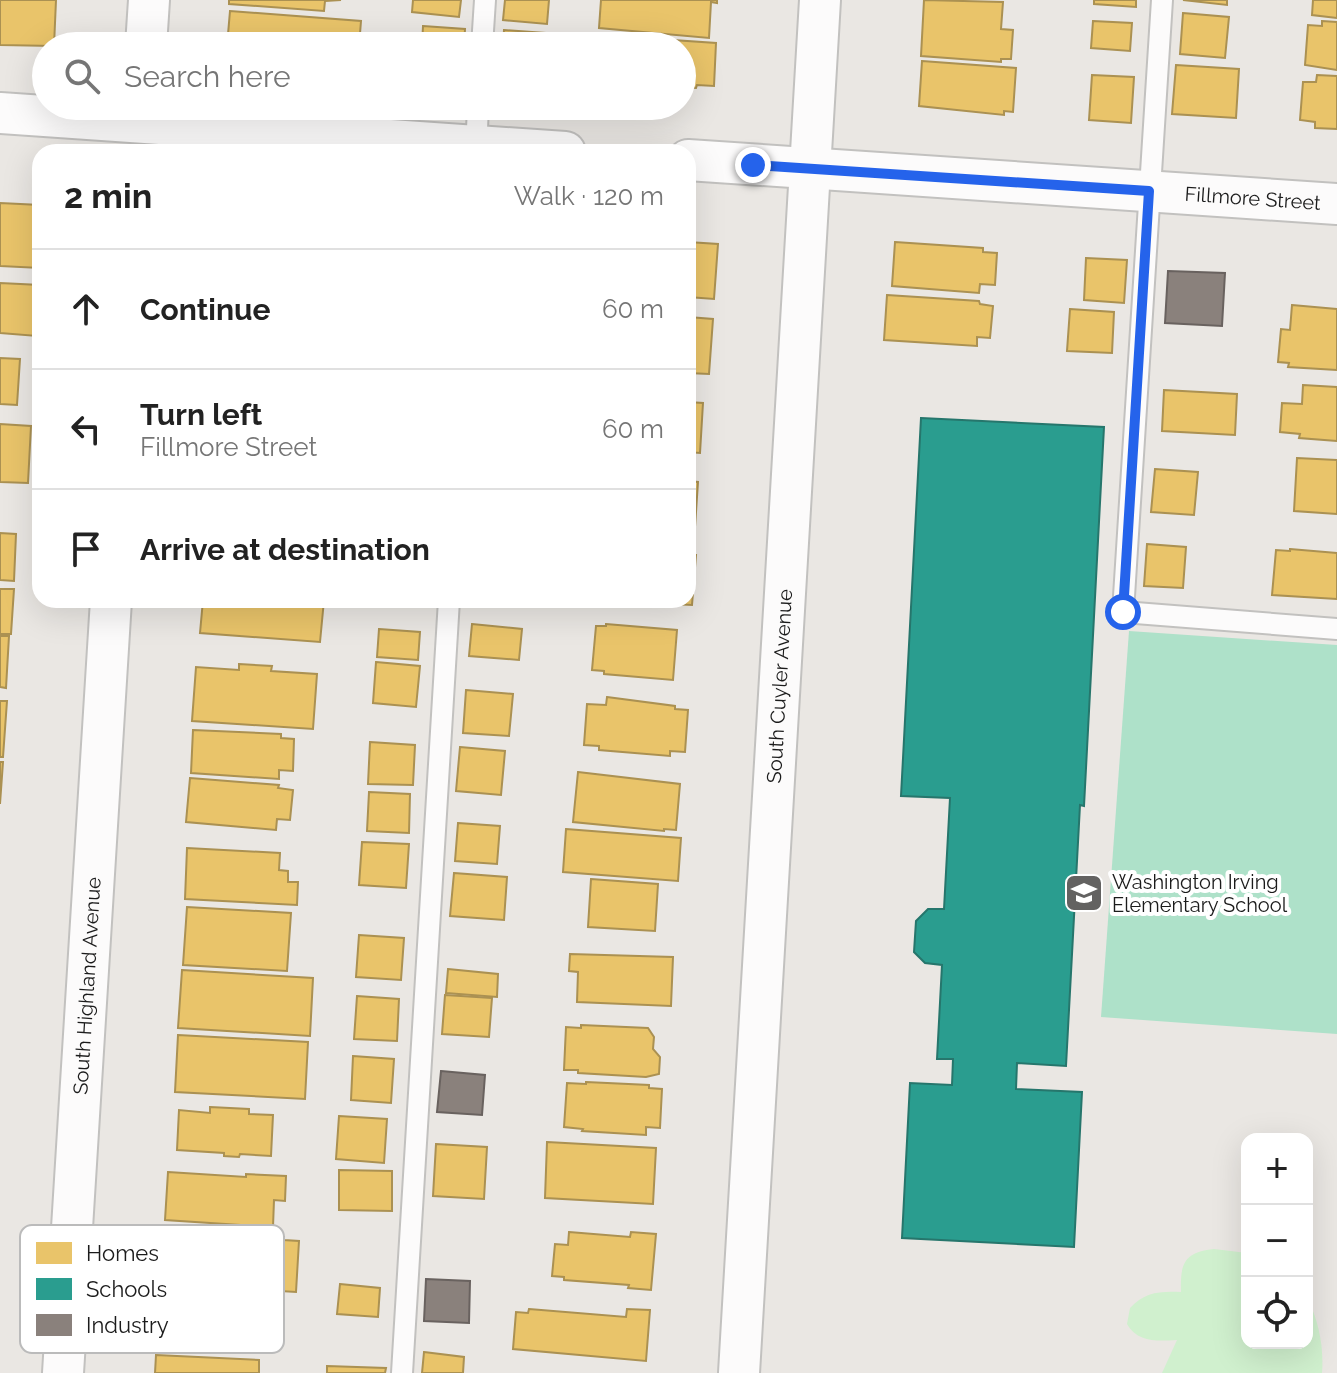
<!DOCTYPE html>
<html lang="en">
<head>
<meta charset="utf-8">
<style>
	:root { --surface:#fff; --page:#f2f2f2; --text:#222; --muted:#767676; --line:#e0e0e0 }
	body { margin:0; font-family:Raleway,sans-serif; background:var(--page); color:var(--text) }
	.controls { position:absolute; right:24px; bottom:24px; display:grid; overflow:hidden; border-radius:16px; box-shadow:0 8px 32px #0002 }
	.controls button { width:72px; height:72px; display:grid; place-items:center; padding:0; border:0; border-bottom:2px solid var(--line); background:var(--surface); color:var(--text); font:40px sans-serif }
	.stop { position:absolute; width:24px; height:24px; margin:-18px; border:6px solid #2563eb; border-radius:50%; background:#fff }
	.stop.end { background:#2563eb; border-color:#fff; box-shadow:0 2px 8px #0008 }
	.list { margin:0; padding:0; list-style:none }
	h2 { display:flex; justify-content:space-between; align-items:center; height:104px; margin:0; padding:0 32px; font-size:34px }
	h2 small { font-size:26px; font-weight:400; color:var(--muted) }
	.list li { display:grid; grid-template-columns:52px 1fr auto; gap:24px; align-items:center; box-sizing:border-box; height:120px; padding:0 32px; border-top:2px solid var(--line) }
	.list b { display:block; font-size:30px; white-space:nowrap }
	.list p { margin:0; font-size:26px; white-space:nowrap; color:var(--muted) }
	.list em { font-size:26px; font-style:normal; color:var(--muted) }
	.icon { flex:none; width:44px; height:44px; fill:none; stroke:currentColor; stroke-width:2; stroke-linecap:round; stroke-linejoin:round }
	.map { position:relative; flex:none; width:1337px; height:1373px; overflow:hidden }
	.search { position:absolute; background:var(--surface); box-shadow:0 8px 32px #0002; left:32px; top:32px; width:664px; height:88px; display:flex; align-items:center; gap:20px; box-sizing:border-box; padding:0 28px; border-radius:44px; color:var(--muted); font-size:30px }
	.panel { position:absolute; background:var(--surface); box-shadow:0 8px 32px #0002; left:32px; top:144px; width:664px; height:464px; border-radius:24px }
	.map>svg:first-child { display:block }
</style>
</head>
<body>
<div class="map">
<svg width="1337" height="1373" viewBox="0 0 1337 1373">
	<rect width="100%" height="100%" fill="#eae7e3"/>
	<path fill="#d0f0ce" d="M1214,1249L1247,1253V1343H1307V1298C1319,1320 1324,1348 1322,1373H1162L1177,1340C1158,1341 1138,1343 1127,1324L1130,1308C1145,1292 1160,1291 1181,1292C1180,1264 1184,1252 1214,1249Z"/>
	<path fill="#aee1c9" d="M1129,631L1337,645V1034L1101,1017Z"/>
	<g fill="#e9c46a" stroke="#ab9152" stroke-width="2">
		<path d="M0,0H56L54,46L0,45Z"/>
		<path d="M229,0H341L325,1L324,11L229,4Z"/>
		<path d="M413,0H461L459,17L412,12Z"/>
		<path d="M505,0H549L547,24L503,20Z"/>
		<path d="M601,0H717V3L711,2L709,38L599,28Z"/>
		<path d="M924,0L1003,2L1001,29L1013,30L1011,59H1001V62L921,56Z"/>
		<path d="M1094,0H1136V7L1094,4Z"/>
		<path d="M1183,0H1227V5Z"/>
		<path d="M1313,0H1337V18L1312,15Z"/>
		<path d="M230,11L361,21L359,46H227Z"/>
		<path d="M1183,13L1229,17L1225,58L1180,54Z"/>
		<path d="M1093,21L1132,23L1130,51L1091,48Z"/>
		<path d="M1322,21L1337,22V70L1305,65L1308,25L1322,26Z"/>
		<path d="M423,26L465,29L464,46H422Z"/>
		<path d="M504,30L545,33L544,46H503Z"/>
		<path d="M629,37L716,43L714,86L697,85L696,88L682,87V46H617V41L629,42Z"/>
		<path d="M922,61L1016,68L1013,112L1004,111V115L919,106Z"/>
		<path d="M1176,65L1239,69L1236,118L1172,114Z"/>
		<path d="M1092,75L1134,77L1131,123L1089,120Z"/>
		<path d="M1317,75L1337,76V129L1315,128V122L1300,120L1303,82H1316Z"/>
		<path d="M0,203L40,205V268L0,266Z"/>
		<path d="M688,242L718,244L714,299L688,297Z"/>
		<path d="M895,242L983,248V252L997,253L995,285L980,284L979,293L892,286Z"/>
		<path d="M1086,258L1127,260L1124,303L1084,300Z"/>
		<path d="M0,283L40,285L37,336L0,333Z"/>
		<path d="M887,295L979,301L980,304L993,306L990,338L977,337V346L884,340Z"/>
		<path d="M1292,305L1337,309V370L1288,367L1289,363L1278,362L1281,329L1290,330Z"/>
		<path d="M1070,309L1114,312L1112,353L1067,351Z"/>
		<path d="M688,317L713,319L709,374L688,373Z"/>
		<path d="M0,358L20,359L17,405L0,404Z"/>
		<path d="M1303,385L1337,387V441L1299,438L1300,434L1280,432L1282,403L1302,404Z"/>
		<path d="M1164,390L1237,394L1235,435L1162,431Z"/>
		<path d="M688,402L703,403L700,453L688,452Z"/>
		<path d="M0,424L31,426L28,483L0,482Z"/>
		<path d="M1297,458L1337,460V514L1294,511Z"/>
		<path d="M1155,469L1198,472L1194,515L1151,512Z"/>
		<path d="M688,481L698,482L695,527H688Z"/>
		<path d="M0,533L16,534L14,581L0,580Z"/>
		<path d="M1147,544L1186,547L1183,588L1144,586Z"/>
		<path d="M1290,549L1337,553V599L1272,595L1276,550L1290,551Z"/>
		<path d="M688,555H696L692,605L608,601L688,600Z"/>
		<path d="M0,589H14L11,634H0Z"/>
		<path d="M203,600H324L320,642L200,633Z"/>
		<path d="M472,624L522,629L519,660L469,656Z"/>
		<path d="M606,624L677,630L673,680L604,674V671L592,670L596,626H606Z"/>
		<path d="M379,629L420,632L418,660L377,657Z"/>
		<path d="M0,636H9L6,688L0,687Z"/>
		<path d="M376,662L420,666L416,707L373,703Z"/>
		<path d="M239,664L272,666L271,671L317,674L313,729L192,721L196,667L239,670Z"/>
		<path d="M466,690L513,694L509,736L463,733Z"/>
		<path d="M607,697L675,706V709L688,710L685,752L670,751V756L599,750V746L584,745L587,704L606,705Z"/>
		<path d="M0,701H7L3,757H0Z"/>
		<path d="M193,730L281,734V738L294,739L293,771L279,770V779L191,773Z"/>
		<path d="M370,742L415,745L413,785L368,784Z"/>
		<path d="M460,747L505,751L501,795L456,791Z"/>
		<path d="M0,762H3L0,804Z"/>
		<path d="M578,772L680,784L676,830L664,829V831L573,822Z"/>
		<path d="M190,778L279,785L278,788L293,790L290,820L277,819L276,830L186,822Z"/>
		<path d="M369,792L410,794L409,833L367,831Z"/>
		<path d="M458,823L500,826L497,864L455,861Z"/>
		<path d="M566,829L681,838L678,881L563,872Z"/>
		<path d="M362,842L409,844L406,888L359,885Z"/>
		<path d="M187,848L280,853L279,870L288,871V882H298L297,905L185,899Z"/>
		<path d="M454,873L507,877L504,920L450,916Z"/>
		<path d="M591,879L658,884L655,931L588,927Z"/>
		<path d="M187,907L291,913L287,971L183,965Z"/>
		<path d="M359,935L404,938L401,980L356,977Z"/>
		<path d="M570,954L673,957L671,1006L577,1002L578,972L569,971Z"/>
		<path d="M448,969L498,974L497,997L446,993Z"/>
		<path d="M182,970L313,978L310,1036L178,1028Z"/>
		<path d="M445,995L492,998L489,1037L442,1034Z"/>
		<path d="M357,996L399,999L397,1041L354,1039Z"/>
		<path d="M581,1025L648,1028L654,1037L653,1049L660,1057L659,1074L646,1077L578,1073V1070H564L566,1027L581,1028Z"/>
		<path d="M178,1035L308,1042L305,1099L175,1092Z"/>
		<path d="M353,1056L394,1059L391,1103L351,1100Z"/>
		<path d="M586,1082L649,1085V1088L662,1089L660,1128L646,1127V1135L582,1131L583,1129L564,1127L567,1083L586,1084Z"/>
		<path d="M210,1107L249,1109V1114L273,1115L271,1156L240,1154L239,1157L224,1156V1153L177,1150L179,1110L210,1113Z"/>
		<path d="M339,1116L387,1119L384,1163L336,1159Z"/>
		<path d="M547,1142L656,1148L653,1204L545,1198Z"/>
		<path d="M436,1144L487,1147L484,1199L433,1196Z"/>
		<path d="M339,1170L392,1171V1211L339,1210Z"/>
		<path d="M168,1172L246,1177V1174L286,1176L285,1201L274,1200L273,1227L165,1220Z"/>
		<path d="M180,1230L284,1237V1240L299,1241L296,1292L280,1291V1296L174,1289V1287L161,1286L165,1231L179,1232Z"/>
		<path d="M569,1232L630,1237L631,1232L656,1234L651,1290L628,1288L629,1285L564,1280V1277L552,1276L555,1244L568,1245Z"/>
		<path d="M340,1284L380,1288L378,1317L337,1314Z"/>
		<path d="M529,1309L626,1317L627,1309L650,1310L646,1361L513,1349L516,1312L528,1313Z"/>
		<path d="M424,1352L464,1357L463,1373H422Z"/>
		<path d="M156,1355L259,1360V1373H155Z"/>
		<path d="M327,1366L386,1368L385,1373H327Z"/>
	</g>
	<path fill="#2a9d8f" stroke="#26766c" stroke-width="2" d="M921,418L1104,427L1084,806L1080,805L1066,1066L1017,1063L1016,1089L1082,1092L1074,1247L902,1238L910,1083L952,1085L953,1059H937L942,965L925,963L914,952L916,921L928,909H944L950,798L901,796Z"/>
	<g fill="#8a817c" stroke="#69625f" stroke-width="2">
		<path d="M1168,271L1225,273L1222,326L1165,323Z"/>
		<path d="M441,1071L485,1075L482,1115L437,1112Z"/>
		<path d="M426,1279L470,1281L469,1323L424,1321Z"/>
	</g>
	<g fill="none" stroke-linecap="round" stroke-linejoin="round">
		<defs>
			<g id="lane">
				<path d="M1162,0L1123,612L1337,629"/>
				<path d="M482,46L485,0"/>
				<path d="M476,152L478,106"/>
				<path d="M402,1373L449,600"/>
			</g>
			<g id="street">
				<path d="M146,46L149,0"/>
				<path d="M0,113L565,152"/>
				<path id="s1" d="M688,160L1337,204"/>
				<path id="s2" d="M63,1373L111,600"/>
				<path id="s3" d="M739,1373L820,0"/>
			</g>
		</defs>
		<use href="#lane" stroke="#c2c1bf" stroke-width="24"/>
		<use href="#street" stroke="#c2c1bf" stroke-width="44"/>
		<use href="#lane" stroke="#fcfbfb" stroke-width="20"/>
		<use href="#street" stroke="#fcfbfb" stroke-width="40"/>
	</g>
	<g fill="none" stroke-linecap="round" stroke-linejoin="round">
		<path stroke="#2563eb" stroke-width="10" d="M753,165L1149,191L1123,612"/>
	</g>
	<defs>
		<symbol id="school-square" viewBox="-11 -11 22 22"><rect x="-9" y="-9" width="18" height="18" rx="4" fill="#636261" stroke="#fff"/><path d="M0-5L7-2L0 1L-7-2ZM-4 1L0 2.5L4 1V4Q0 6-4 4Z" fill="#fff"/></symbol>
	</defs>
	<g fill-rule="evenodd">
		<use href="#school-square" x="1062" y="871" width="44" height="44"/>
	</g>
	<g text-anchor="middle" stroke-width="8" stroke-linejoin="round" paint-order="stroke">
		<g font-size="20" fill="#1b1b1b" stroke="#fff">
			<text dy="7" stroke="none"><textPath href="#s1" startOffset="566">Fillmore Street</textPath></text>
			<text dy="7" stroke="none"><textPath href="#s3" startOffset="688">South Cuyler Avenue</textPath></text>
			<text dy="7" stroke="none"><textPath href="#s2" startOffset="388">South Highland Avenue</textPath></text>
		</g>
		<g font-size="20" fill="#1b1b1b" stroke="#fff" text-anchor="start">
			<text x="1112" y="889">Washington Irving<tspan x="1112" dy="23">Elementary School</tspan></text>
		</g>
	</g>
	<rect x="20" y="1225" width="264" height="128" rx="12" fill="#fff" stroke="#bbb" stroke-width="2"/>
	<rect x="36" y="1242" width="36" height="22" fill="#e9c46a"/>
	<rect x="36" y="1278" width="36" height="22" fill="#2a9d8f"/>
	<rect x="36" y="1314" width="36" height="22" fill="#8a817c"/>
	<g font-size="22" fill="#1b1b1b">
		<text x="86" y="1261">Homes</text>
		<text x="86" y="1297">Schools</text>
		<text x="86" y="1333">Industry</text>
	</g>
</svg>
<div class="controls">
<button>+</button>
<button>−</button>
<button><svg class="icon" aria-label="locate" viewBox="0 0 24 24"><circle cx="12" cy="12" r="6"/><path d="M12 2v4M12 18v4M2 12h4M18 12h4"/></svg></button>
</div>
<div class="stop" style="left:1123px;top:612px"></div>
<div class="stop end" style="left:753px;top:165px"></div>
<div class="search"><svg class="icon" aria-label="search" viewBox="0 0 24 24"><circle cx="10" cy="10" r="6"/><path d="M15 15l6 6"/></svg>Search here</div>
<section class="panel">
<h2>2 min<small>Walk · 120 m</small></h2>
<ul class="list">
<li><svg class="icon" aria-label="ahead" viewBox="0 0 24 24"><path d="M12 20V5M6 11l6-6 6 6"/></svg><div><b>Continue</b></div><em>60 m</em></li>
<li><svg class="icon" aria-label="left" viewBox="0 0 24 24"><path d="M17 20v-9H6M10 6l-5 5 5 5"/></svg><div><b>Turn left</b><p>Fillmore Street</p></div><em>60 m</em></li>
<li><svg class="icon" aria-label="arrive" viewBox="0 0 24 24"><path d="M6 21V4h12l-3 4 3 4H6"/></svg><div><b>Arrive at destination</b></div></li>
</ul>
</section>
</div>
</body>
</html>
